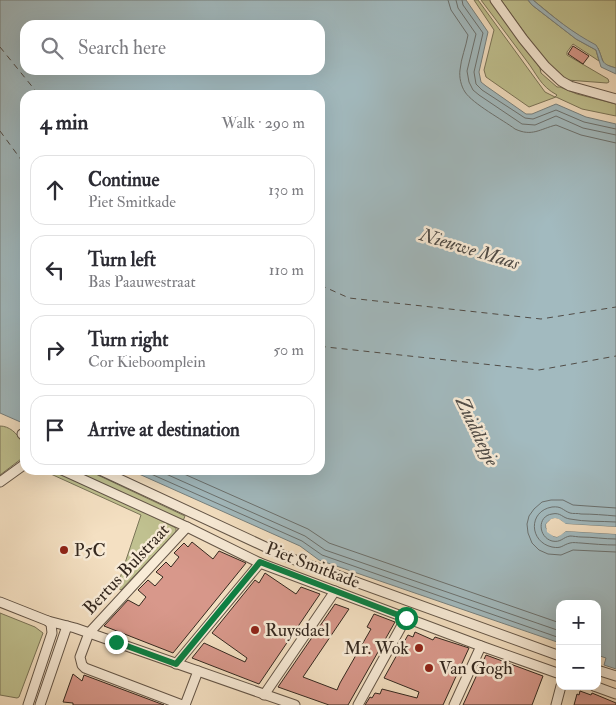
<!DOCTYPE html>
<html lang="en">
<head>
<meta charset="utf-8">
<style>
	:root { --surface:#fff; --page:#f2f2f3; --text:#2b2b33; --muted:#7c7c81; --line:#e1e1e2 }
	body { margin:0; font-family:"IM FELL Double Pica",serif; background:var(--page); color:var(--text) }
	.controls { position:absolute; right:15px; bottom:15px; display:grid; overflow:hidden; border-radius:10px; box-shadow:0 5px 20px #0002 }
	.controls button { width:45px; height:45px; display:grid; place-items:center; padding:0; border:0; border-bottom:1px solid var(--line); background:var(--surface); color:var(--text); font:25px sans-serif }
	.stop { position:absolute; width:15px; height:15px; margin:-11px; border:4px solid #0b8043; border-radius:50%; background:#fff }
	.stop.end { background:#0b8043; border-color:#fff; box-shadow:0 1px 5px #0008 }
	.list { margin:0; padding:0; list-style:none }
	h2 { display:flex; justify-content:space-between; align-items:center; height:65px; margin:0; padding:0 20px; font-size:21px }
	h2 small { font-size:16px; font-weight:400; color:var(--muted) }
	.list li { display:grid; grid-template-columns:32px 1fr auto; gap:15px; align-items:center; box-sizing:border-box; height:70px; margin:0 10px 10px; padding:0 10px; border:1px solid var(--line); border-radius:15px }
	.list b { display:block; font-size:19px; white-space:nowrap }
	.list p { margin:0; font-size:16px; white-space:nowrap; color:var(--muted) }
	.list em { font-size:16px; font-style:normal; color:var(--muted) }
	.icon { flex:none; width:28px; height:28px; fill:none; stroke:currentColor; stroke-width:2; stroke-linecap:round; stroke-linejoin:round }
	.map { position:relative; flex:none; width:616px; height:705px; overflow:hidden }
	.search { position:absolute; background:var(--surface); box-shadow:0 5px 20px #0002; left:20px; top:20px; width:305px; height:55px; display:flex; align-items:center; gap:12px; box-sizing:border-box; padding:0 18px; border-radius:15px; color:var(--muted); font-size:19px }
	.panel { position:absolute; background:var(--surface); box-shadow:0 5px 20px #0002; left:20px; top:90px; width:305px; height:385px; border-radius:15px }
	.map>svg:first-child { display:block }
</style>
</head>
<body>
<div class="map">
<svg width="616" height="705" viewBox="0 0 616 705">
	<rect width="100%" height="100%" fill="#f4e0c2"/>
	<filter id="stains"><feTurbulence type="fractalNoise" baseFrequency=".004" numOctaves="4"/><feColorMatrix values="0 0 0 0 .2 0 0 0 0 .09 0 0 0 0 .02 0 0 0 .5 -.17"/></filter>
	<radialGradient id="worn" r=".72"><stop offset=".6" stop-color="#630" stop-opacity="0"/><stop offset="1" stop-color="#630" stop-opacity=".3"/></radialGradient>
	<g fill="#c0c190" stroke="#7a7458">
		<path d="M474,0H478L545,92L555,97L557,95C540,86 537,74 526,60C511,40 496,20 481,0H491L540,68L541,73L557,87H560L577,94L616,104V116L582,109L556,97L529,107L486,77L484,70L494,30Z"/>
		<path d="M501,0H528L532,5L576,39L596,50L599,61L573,44L567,52V55L608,79L609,82L607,83L567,80C551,71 540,54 529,39C520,26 510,13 501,0Z"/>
		<path d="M533,0H616V68L606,65L604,64L598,48L566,27Z"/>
		<path d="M0,426C9,426 17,433 21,441L25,443V456L0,475Z"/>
		<path d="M42,470H52L150,515L176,528V532L121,590L117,587L141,515Z"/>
		<path d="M73,470H87L185,516L183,521Z"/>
		<path d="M0,613L35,627L43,633L19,697L17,698L0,695Z"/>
	</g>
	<g fill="#a2babf" stroke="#76807f" fill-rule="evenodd">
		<path d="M0,0H466L488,32L479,72L481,82L486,86L526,114H532L556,104L586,117L616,124V527L565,524C559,518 552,516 546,524V528L553,536L557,537L566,531L616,534V669L604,665L606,658L597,655V604H560V643L319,560L300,546L130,470H320V95H25V424L0,413ZM25,25H320V70H25Z"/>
		<path d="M528,0H533C553,17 573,33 596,45C605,59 597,63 616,68V74L601,67L596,50L576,39L532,5Z"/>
	</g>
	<path fill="#f4e0c2" d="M555,518L559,519L566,524L616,527V530L565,526L558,521H552L548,524L549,531L554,533H560L566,528L616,531V534L566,531L561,535L557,537L553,536L547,532L546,524L551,519Z"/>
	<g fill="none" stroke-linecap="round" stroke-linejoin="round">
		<g stroke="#6b716f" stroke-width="1">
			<path d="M448,0L451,10L468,35C466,47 461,58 460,70C459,77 461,86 465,92C473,104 503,120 515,129C532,137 540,129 556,125L581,135L616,143"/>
			<path d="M456,0L458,8L476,34L467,71L469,82L473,90L479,95L522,124L535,125L556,116L583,128L616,135"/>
			<path d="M462,0L463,5L483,33L474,72L476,84L482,90L525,118L533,119L556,110L584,122L616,129"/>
			<path d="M142,470L302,541L322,555L560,638"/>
			<path d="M157,470L305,536L325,550L560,631"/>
			<path d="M175,470L308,529L329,543L560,623"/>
			<path d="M616,508L573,505L563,500H551L542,502L534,509L529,516L527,524L528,533L532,543L539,550L548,554L561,555L573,550L616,552"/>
			<path d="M616,516C604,515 593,514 581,514C578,513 573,514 570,513C562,510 562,506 552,507C528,511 529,542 552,547C562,549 562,545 570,543C573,542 578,543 581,543C593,544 604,545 616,545"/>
			<path d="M616,522C601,521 585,522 570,519C562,518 561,512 552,514C537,516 538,537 552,541C561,543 563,537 570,536C573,536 578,537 581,537C593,537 604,539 616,539"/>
		</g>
		<g stroke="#504c47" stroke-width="1" stroke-dasharray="6 5" stroke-linecap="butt">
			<path d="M0,47L39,95"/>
			<path d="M0,131L25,165"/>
			<path d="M320,285L349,298L541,319L616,307"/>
			<path d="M320,345L326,347L539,370L616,356"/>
		</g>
	</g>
	<g fill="#d8988b" stroke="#34281f">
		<path d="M573,46L589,56L583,64L568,54Z"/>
		<path d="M192,542L213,559L219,551L246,563L173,653L104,626L128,600L139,606L146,597L138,590L148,580L155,586L163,577L156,572L166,562L171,567L179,557L174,553L184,543L188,547Z"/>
		<path d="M265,573L296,594L301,587L320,594L259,684L192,658L204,643L245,662L247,658L212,633L255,580L259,583Z"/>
		<path d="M335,604L349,609L303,677L337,690L340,683L371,629L367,627L374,614L395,622L348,705H329L278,687Z"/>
		<path d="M415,632L433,640L435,637L469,648L443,705H365L370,697L372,698L375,693L380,694L382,689L417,698L419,692L384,678L408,635L413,637Z"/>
		<path d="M486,655L543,676L532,705H463Z"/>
		<path d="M73,674L82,681L84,675L164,705H73V703L63,702Z"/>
		<path d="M580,691L591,695L592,693L616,703V705H574L577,694L579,695Z"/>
	</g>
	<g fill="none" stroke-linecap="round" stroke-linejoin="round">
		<defs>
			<g id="minor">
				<path d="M495,0L523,39L545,66L561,81L570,86L616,99"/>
				<path d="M22,434L25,435"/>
				<path d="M62,470L187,527L260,563L481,646L560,674"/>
				<path d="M100,470L287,557L560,656"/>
				<path d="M0,482L25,464"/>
				<path d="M0,602L48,621L75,628L295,705"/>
				<path d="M176,664L260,563"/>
				<path d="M597,670L616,676"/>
				<path d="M594,686L616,694"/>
				<path d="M264,695L335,591"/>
				<path d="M28,705L52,633L51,624L48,621"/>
				<path d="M40,705L67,626"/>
				<path d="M182,705L85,668L82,665L80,657L89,633L187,527"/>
				<path d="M185,705L198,671"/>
				<path d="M358,705L406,618"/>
				<path d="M454,705L481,646"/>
				<path d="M556,705L561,686"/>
			</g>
		</defs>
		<use href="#minor" stroke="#645648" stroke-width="11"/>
		<use href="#minor" stroke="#f8ebd7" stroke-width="9"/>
	</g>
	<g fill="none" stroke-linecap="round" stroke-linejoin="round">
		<path stroke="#0b8043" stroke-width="6" d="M116,642L176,664L260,562L406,618"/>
	</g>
	<g fill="#8f2418" stroke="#f8ebd7" stroke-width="2">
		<circle cx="64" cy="550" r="5"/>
		<circle cx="255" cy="630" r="5"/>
		<circle cx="419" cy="648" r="5"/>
		<circle cx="429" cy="668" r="5"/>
	</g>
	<g text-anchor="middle" stroke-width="5" stroke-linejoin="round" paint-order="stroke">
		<g font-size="18" fill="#34281f" stroke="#f8ebd7" text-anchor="start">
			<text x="74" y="556">P5C</text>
			<text x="265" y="636">Ruysdael</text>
			<text x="409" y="654" text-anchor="end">Mr. Wok</text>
			<text x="439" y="674">Van Gogh</text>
		</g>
		<g font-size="18" fill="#34281f" stroke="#f8ebd7">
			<text transform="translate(313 565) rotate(21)" y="6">Piet Smitkade</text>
			<text transform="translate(126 569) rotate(-47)" y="6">Bertus Bulstraat</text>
		</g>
		<g font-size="19" font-style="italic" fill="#504c47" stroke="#f8ebd7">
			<text transform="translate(470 248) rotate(17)" y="7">Nieuwe Maas</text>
			<text transform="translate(478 431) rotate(64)" y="7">Zuiddiepje</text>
		</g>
	</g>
	<rect width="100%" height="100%" filter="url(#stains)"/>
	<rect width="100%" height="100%" fill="url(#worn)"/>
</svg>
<div class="controls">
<button>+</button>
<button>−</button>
</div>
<div class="stop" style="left:406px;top:618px"></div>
<div class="stop end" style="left:116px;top:642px"></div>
<div class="search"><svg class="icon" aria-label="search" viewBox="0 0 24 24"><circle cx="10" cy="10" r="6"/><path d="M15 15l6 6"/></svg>Search here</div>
<section class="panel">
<h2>4 min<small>Walk · 290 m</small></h2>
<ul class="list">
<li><svg class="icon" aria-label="ahead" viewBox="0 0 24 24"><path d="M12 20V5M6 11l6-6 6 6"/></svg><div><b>Continue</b><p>Piet Smitkade</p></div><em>130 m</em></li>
<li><svg class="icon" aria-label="left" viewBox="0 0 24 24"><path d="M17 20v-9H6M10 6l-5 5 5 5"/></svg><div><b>Turn left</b><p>Bas Paauwestraat</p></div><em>110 m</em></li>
<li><svg class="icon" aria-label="right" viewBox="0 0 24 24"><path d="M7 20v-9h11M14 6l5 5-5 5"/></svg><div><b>Turn right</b><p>Cor Kieboomplein</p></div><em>50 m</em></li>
<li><svg class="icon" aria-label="arrive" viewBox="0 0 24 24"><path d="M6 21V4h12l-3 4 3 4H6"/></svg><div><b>Arrive at destination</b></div></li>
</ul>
</section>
</div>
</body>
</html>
